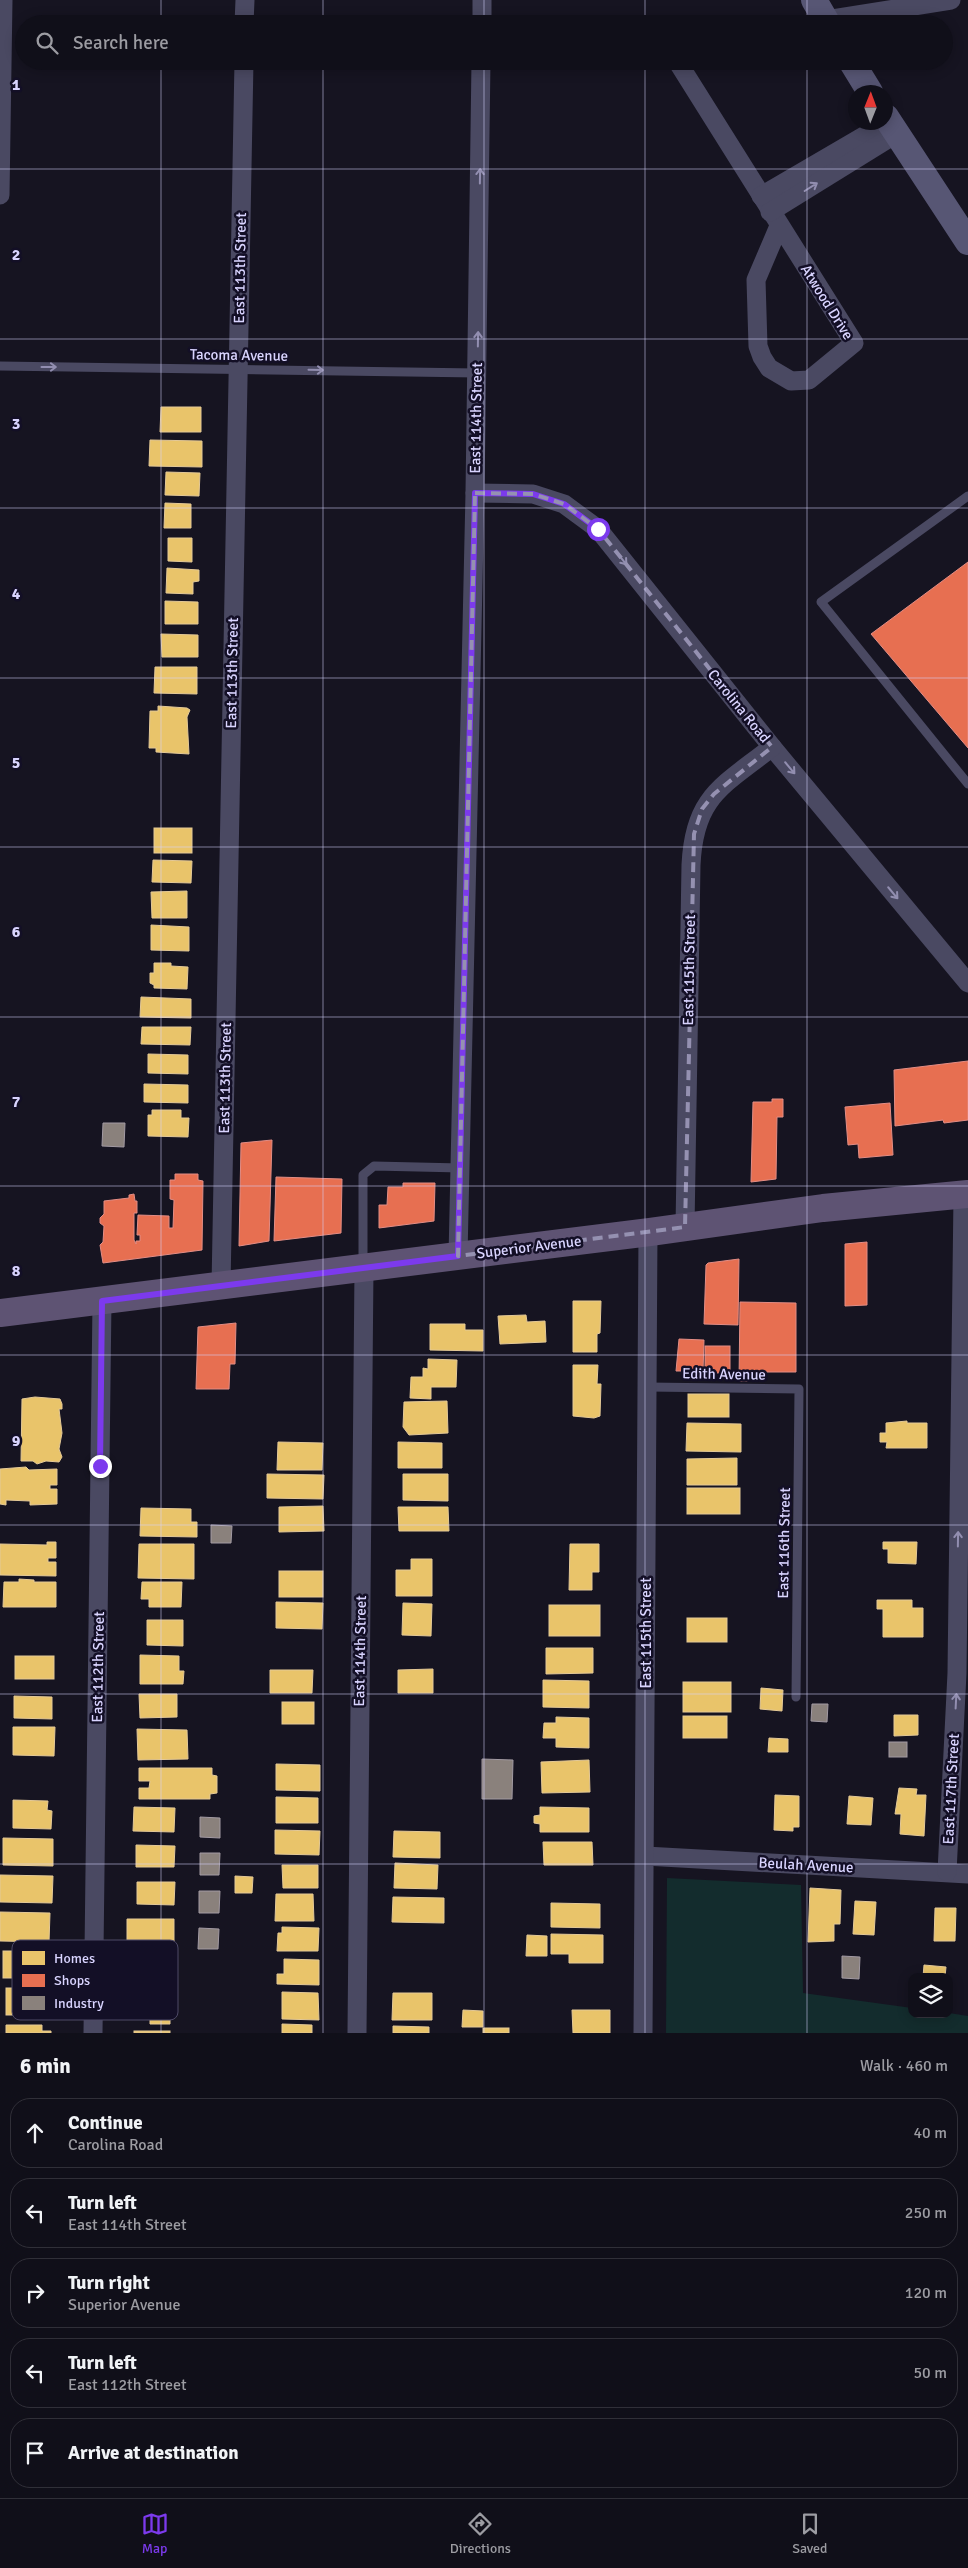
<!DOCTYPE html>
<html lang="en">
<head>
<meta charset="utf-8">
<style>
	:root { --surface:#100f19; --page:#191822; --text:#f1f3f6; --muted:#9c9ca2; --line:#302f38; --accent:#7c3aed }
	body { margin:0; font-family:Signika,sans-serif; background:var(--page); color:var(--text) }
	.controls { position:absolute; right:15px; bottom:15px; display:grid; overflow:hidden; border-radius:10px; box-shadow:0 2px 12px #0003 }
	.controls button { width:45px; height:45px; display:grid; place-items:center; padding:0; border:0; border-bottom:1px solid var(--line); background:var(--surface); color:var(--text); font:25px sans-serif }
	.compass { position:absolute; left:848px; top:85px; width:45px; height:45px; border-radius:50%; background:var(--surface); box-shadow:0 2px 12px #0003; rotate:1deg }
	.stop { position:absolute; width:15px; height:15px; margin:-11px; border:4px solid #7c3aed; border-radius:50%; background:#fff }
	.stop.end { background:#7c3aed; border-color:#fff; box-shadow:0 1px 5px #0008 }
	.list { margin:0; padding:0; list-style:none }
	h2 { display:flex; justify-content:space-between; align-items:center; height:65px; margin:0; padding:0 20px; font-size:21px }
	h2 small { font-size:16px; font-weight:400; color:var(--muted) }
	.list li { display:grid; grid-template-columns:32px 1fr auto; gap:15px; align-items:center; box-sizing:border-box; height:70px; margin:0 10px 10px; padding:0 10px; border:1px solid var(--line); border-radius:20px }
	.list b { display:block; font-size:19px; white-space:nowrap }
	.list p { margin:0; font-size:16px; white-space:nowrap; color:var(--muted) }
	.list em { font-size:16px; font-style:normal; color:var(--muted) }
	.icon { flex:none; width:28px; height:28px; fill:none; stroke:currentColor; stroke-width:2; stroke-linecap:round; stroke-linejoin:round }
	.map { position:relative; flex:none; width:968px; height:2033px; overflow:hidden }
	.search { position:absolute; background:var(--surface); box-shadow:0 2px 12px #0003; left:15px; right:15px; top:15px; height:55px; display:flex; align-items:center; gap:12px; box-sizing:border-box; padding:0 18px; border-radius:28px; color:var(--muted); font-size:19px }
	.sheet { height:465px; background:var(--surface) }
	nav { display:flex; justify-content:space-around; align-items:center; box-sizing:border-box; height:70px; border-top:1px solid var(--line); background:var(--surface); font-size:14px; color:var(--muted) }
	nav a { display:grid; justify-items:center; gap:2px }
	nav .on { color:var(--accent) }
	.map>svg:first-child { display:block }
</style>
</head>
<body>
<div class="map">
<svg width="968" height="2033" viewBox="0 0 968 2033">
	<rect width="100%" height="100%" fill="#161421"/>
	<path fill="#132c2d" d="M667,1878L801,1885L803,1993L912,2008V2014L949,2013L968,2016V2033H666Z"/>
	<g fill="#e9c46a" stroke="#e4c997">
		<path d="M161,407H201V432H160Z"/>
		<path d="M150,440L202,441V467L149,466Z"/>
		<path d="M166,472L200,473L199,496L165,495Z"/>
		<path d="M165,503L191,504V528H164Z"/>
		<path d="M168,538H192V562L168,561Z"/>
		<path d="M167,568L199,570V581L193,582V594L166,593Z"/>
		<path d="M165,601L198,602V624H165Z"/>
		<path d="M161,634L198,635V657H162Z"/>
		<path d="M155,667H197V694L154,693Z"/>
		<path d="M158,706L187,708L190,710L187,717L189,754L156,752V748H149L150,711H158Z"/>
		<rect x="154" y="828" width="38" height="25"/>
		<path d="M153,860L192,861L191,883L152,882Z"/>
		<path d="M187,891V918H152L151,892Z"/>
		<path d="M151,925L189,927V951L151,950Z"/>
		<path d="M154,963H171V966L188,967L187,989L154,988V985L150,983V973H154Z"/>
		<path d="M141,997L191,999V1018L140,1017Z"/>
		<path d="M142,1027H191L190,1045L141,1044Z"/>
		<path d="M148,1054L188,1055V1074L148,1073Z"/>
		<path d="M144,1084L188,1085V1103L144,1102Z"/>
		<path d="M152,1110H181V1118H189L188,1137L148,1136V1115H152Z"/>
		<path d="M573,1301H601L600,1333L597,1334V1352H573Z"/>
		<path d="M526,1315L527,1322L545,1321L546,1342L500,1344L498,1316Z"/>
		<path d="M430,1324H465V1330H483V1351L430,1350Z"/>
		<path d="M428,1359L457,1360L456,1387H431V1399L410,1398L411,1377H423V1368L428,1369Z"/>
		<path d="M573,1365H598L597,1384H601L600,1416L594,1418L573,1416Z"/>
		<rect x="688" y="1394" width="41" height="23"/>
		<path d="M35,1397L60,1399L62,1404V1409H59L62,1433L59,1449L62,1457L59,1462L46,1461L37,1464L33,1461H21L22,1399Z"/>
		<path d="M447,1401L448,1433L409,1435L403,1427L404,1402Z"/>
		<path d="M907,1421V1423H927V1448H886L887,1442H880V1433H886V1423Z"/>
		<path d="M687,1423L741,1424V1452L686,1451Z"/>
		<path d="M278,1442L323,1443L322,1470H277Z"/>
		<path d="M398,1442L442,1443V1468H398Z"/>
		<path d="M737,1458V1485H687V1459Z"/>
		<path d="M26,1467L29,1470L57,1469V1485H50V1489H57V1504L30,1505V1501L6,1500V1505L0,1504V1469Z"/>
		<path d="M267,1474L324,1475L323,1499L267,1498Z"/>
		<path d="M403,1474H448V1501L403,1500Z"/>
		<rect x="687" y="1488" width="53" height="26"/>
		<path d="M323,1506L324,1531L279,1532V1507Z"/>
		<path d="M398,1507H448L449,1531H399Z"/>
		<path d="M141,1508L191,1509V1522H197V1537L140,1536Z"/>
		<path d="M47,1542H56V1558H48V1562H56V1576L0,1575V1544L47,1545Z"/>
		<path d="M883,1542H917L916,1564L888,1563V1549H883Z"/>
		<path d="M139,1544H194V1579L138,1578Z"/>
		<path d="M570,1544H599V1572H592V1590H569Z"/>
		<path d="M411,1559H432V1596H396V1570H411Z"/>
		<rect x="279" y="1571" width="44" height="26"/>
		<path d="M19,1579L34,1580V1582H56V1607H3L4,1582H19Z"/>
		<path d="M142,1582H182L181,1607H149V1599H141Z"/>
		<path d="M877,1600H912V1608H923V1637H883V1609H877Z"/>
		<path d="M276,1602L323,1603L322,1629L276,1628Z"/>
		<path d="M403,1603L432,1604L431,1636L402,1635Z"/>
		<rect x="549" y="1605" width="51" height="31"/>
		<rect x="687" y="1618" width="40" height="24"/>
		<path d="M147,1620H183V1646L147,1645Z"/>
		<path d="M546,1648H593V1673L546,1674Z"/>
		<path d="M140,1655L179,1656V1671H184L183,1684H140Z"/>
		<rect x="15" y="1656" width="39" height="23"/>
		<path d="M433,1669V1693H398V1670Z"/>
		<path d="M270,1670H313L312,1693H270Z"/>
		<path d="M543,1680L589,1681V1708L543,1707Z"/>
		<rect x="683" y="1682" width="48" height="30"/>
		<path d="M761,1688L783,1690L782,1711L760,1709Z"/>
		<path d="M139,1694H177V1717L140,1718Z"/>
		<path d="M14,1696L52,1697V1719L14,1718Z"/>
		<rect x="282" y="1702" width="32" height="22"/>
		<path d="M894,1715H918V1735L894,1736Z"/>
		<rect x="683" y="1716" width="44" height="22"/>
		<path d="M556,1717L589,1718V1748L556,1747V1738H543L544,1723H556Z"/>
		<path d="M13,1727H55L54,1756L13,1755Z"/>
		<path d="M137,1729L187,1730L188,1759L138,1760Z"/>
		<path d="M769,1738L788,1739V1752H768Z"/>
		<path d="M589,1760L590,1792L542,1793L541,1762Z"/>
		<path d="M276,1764L320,1765V1791L276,1790Z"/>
		<path d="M139,1768H212V1775L217,1776V1793L210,1794V1799H139V1788H149L150,1781H139Z"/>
		<path d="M899,1788L917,1789L916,1795H926L924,1836L900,1834L901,1814H895Z"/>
		<path d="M775,1795L799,1796V1827H793V1831L774,1830Z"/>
		<path d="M849,1796L873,1798L871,1825L847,1824Z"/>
		<path d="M276,1797L318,1798V1823H276Z"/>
		<path d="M13,1800L48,1801L47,1810L52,1811L51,1829L13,1828Z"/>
		<path d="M134,1807L175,1808L174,1832L133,1831Z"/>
		<path d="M540,1807L589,1808V1832H540V1824L534,1823V1816L540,1815Z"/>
		<path d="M275,1830L320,1831L319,1855L275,1854Z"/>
		<path d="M394,1831L440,1832V1858L393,1857Z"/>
		<path d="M3,1838L53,1839V1866L3,1865Z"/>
		<path d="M543,1842H592L593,1865H544Z"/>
		<path d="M136,1845L175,1846L174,1867H136Z"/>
		<path d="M395,1863L438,1865L437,1889L394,1888Z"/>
		<path d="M282,1865H318V1888H283Z"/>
		<path d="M0,1875L53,1876L52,1903L0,1902Z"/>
		<path d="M235,1876L253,1877L252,1893H235Z"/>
		<path d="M137,1882H175L174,1905L137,1904Z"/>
		<path d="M810,1888L841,1890L840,1924H834V1941L808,1942Z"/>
		<path d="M276,1894H313L314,1921H275Z"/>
		<path d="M393,1897L444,1898V1923L392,1922Z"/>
		<path d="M855,1901L876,1902L874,1935L853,1934Z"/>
		<path d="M551,1903L600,1904V1928L551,1927Z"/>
		<path d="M935,1908H956L955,1941H934Z"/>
		<path d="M0,1912L50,1913L49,1942L0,1941Z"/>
		<path d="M127,1919H174V1941L127,1940Z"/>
		<path d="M282,1927L319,1928L318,1951H277L278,1933H282Z"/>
		<path d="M551,1934L603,1935V1963H569V1954H551Z"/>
		<path d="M527,1935L547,1936V1956H526Z"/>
		<rect x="3" y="1951" width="48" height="27"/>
		<path d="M284,1959L319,1960V1985L277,1984V1974H284Z"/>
		<path d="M924,1965L946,1967L945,1977H923Z"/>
		<path d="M145,1976H170V2024H150V2007H145Z"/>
		<rect x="6" y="1988" width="45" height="27"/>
		<path d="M282,1992L318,1993L319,2020L282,2019Z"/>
		<path d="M393,1993H432V2020H392Z"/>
		<path d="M463,2010L483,2011V2027H462Z"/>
		<path d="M572,2010H610V2033H573Z"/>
		<path d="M282,2024L312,2025V2033H282Z"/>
		<path d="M6,2025H42V2031H51V2033H6Z"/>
		<path d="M393,2026L429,2027V2033H393Z"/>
		<rect x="483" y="2028" width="26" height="5"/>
		<rect x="134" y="2031" width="36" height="2"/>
	</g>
	<g fill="#e76f51" stroke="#e38d85">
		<path d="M968,562V748L871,634Z"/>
		<path d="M968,1061V1120L944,1123L943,1120L895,1126L894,1070Z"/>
		<path d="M772,1099H783V1117H777L776,1179L751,1182L753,1102H772Z"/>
		<path d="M890,1103L893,1155L859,1158L858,1144L848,1145L845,1107Z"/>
		<path d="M272,1140L269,1241L239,1246L241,1143Z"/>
		<path d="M175,1174H198V1180L203,1181L202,1250L103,1263L100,1245L103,1242L104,1226L100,1223V1218L104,1214V1201L129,1198V1195L134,1194L135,1201H137V1213H134V1240L136,1244V1241H140V1235H137L138,1215L169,1216V1228H173L174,1200L170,1199V1180H175Z"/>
		<path d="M276,1177L342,1179L341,1233L274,1241Z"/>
		<path d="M403,1183H435L434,1221L379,1228V1205H387L388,1187H403Z"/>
		<path d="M867,1242V1305L845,1306V1244Z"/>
		<path d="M739,1259L738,1325L704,1324L706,1265L708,1263Z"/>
		<path d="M740,1302L796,1303V1372H748V1381H739Z"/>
		<path d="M236,1323L235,1364H230L229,1389H196L198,1327Z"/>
		<path d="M679,1339L704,1340L703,1371H676Z"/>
		<rect x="705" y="1346" width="25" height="27"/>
	</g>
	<g fill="#8a817c" stroke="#a29aa3">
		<path d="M103,1123H125L124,1147L102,1146Z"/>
		<path d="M211,1525L232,1526L231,1543H211Z"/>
		<path d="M812,1704H828L827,1722L811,1721Z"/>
		<rect x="889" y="1742" width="18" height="15"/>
		<path d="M482,1759L513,1760L512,1799H482Z"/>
		<path d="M200,1817L220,1818V1838L200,1837Z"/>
		<path d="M200,1853H220L219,1875H200Z"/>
		<path d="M199,1891H220L219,1913H199Z"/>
		<path d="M199,1928L219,1929L218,1949H198Z"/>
		<path d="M842,1956L860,1957L859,1979L842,1978Z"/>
	</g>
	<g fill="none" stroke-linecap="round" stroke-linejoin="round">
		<g stroke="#4a4962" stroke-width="9">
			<path d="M0,366L477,373"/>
			<path d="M968,496L821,602L968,784"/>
			<path d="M363,1264V1175L374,1166L461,1168"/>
			<path d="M648,1387L799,1389L796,1697"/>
		</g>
		<g stroke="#4a4962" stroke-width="19">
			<path d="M826,20L951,0"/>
			<path d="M244,24L245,0"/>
			<path d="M482,24V0"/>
			<path d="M677,61L854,343L809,380L791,381L769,368L762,357L758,346L756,280L779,226"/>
			<path d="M0,195L3,0"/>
			<path d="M761,196L888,122"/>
			<path d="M770,212L896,134"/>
			<path d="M475,493L533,494L564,504L598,529L772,747L968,983"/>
			<path d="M685,1227L691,865C694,796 723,786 772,747"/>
			<path d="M458,1256L475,493L481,61"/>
			<path d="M221,1286L244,61"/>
			<path d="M645,1856L968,1874"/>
			<path d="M947,1872L957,1673L963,1195"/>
			<path d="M93,2033L102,1301"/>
			<path d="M357,2033L364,1268"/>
			<path d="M643,2033L648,1232"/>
		</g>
		<g stroke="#575674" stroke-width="26">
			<path d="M814,0L828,24"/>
			<path d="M851,61L870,92"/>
			<path d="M886,117L968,242"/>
		</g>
		<path stroke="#5e5373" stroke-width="28" d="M0,1313L650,1232L823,1208L968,1194"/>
	</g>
	<defs><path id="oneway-shaft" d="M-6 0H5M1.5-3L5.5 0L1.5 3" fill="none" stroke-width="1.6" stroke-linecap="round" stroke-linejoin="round" transform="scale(1.25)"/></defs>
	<g stroke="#928eb0">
		<use href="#oneway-shaft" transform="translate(480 176) rotate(-89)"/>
		<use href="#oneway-shaft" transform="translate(811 187) rotate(-32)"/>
		<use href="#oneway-shaft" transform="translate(478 339) rotate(-89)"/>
		<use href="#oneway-shaft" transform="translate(49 367)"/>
		<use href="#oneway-shaft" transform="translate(316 370) rotate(1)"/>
		<use href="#oneway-shaft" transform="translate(622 559) rotate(51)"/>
		<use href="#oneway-shaft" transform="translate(790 768) rotate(50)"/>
		<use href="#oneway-shaft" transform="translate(893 893) rotate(50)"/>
		<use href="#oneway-shaft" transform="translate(958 1539) rotate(-89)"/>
		<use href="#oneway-shaft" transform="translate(956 1701) rotate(-87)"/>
	</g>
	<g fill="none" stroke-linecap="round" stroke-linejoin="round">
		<path stroke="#7c3aed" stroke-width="6" d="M100,1466L102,1301L458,1256L475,493L533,494L564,504L598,529"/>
	</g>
	<path fill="none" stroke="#9591b1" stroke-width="4" stroke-dasharray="10 6" stroke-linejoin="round" d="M475,493L533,494L564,504L598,529L772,747L714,794L702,809L694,834L685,1227L458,1256Z"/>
	<path fill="none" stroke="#d9d4ff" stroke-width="1" stroke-opacity="0.55" d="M161,0V24M323,0V24M484,0V24M645,0V24M807,0V24M161,61V2033M323,61V2033M484,61V2033M645,61V2033M807,61V2033M0,169H968M0,339H968M0,508H968M0,678H968M0,847H968M0,1017H968M0,1186H968M0,1355H968M0,1525H968M0,1694H968M0,1864H968"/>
	<g text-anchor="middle" stroke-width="5" stroke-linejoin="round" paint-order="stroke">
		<g font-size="15" fill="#d9d4ff" stroke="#130f26">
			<text transform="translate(240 268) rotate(-89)" y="5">East 113th Street</text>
			<text transform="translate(827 302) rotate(58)" y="5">Atwood Drive</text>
			<text transform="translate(239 355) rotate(1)" y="5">Tacoma Avenue</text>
			<text transform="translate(476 418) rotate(-89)" y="5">East 114th Street</text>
			<text transform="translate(232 673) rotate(-89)" y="5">East 113th Street</text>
			<text transform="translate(739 706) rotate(51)" y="5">Carolina Road</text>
			<text transform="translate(689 970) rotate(-89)" y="5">East 115th Street</text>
			<text transform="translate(225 1078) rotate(-89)" y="5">East 113th Street</text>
			<text transform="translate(529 1247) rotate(-7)" y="5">Superior Avenue</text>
			<text transform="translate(724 1374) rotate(1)" y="5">Edith Avenue</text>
			<text transform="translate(784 1543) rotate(-89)" y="5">East 116th Street</text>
			<text transform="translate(646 1633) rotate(-90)" y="5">East 115th Street</text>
			<text transform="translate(360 1651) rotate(-89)" y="5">East 114th Street</text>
			<text transform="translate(98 1667) rotate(-89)" y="5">East 112th Street</text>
			<text transform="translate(951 1789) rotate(-87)" y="5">East 117th Street</text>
			<text transform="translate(806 1865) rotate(3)" y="5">Beulah Avenue</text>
		</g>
	</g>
	<rect x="12" y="1940" width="166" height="80" rx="8" fill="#130f26" stroke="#4e4a67" stroke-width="1"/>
	<rect x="22" y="1951" width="23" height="14" fill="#e9c46a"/>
	<rect x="22" y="1974" width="23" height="13" fill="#e76f51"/>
	<rect x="22" y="1996" width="23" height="14" fill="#8a817c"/>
	<g font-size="14" fill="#d9d4ff">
		<text x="54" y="1963">Homes</text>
		<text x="54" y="1985">Shops</text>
		<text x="54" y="2008">Industry</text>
	</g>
	<g font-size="16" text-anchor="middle" font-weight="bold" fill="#d9d4ff" stroke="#130f26" stroke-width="5" stroke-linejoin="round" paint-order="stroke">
		<text x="16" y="90">1</text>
		<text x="16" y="260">2</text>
		<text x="16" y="429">3</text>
		<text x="16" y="599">4</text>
		<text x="16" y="768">5</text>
		<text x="16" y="937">6</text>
		<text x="16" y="1107">7</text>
		<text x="16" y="1276">8</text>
		<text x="16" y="1446">9</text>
	</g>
</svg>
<div class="controls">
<button><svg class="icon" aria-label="layers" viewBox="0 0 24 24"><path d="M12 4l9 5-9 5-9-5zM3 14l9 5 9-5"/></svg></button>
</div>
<svg class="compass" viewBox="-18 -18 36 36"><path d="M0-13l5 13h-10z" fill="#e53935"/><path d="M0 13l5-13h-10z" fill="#9c9ca2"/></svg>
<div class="stop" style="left:598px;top:529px"></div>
<div class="stop end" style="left:100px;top:1466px"></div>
<div class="search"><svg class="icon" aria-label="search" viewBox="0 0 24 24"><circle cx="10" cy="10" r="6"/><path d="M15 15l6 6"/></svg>Search here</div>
</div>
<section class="sheet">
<h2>6 min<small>Walk · 460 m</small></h2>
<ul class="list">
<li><svg class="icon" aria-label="ahead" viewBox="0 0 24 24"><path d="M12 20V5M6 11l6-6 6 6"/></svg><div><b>Continue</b><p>Carolina Road</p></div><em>40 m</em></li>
<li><svg class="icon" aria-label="left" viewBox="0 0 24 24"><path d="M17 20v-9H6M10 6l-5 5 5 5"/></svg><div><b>Turn left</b><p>East 114th Street</p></div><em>250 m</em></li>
<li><svg class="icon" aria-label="right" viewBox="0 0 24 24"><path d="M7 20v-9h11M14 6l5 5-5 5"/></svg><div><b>Turn right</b><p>Superior Avenue</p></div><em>120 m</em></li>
<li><svg class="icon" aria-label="left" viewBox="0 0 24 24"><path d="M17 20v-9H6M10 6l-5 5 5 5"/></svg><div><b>Turn left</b><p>East 112th Street</p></div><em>50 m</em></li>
<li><svg class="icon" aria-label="arrive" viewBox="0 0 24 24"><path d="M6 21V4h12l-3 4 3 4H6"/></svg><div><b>Arrive at destination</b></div></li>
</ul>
</section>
<nav>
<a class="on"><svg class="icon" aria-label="map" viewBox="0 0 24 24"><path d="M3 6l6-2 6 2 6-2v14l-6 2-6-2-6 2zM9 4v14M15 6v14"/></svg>Map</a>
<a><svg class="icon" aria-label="directions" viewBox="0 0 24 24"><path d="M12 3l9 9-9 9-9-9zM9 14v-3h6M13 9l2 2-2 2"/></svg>Directions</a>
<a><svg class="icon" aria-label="saved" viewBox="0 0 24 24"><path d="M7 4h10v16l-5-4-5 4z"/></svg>Saved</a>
</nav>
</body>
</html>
